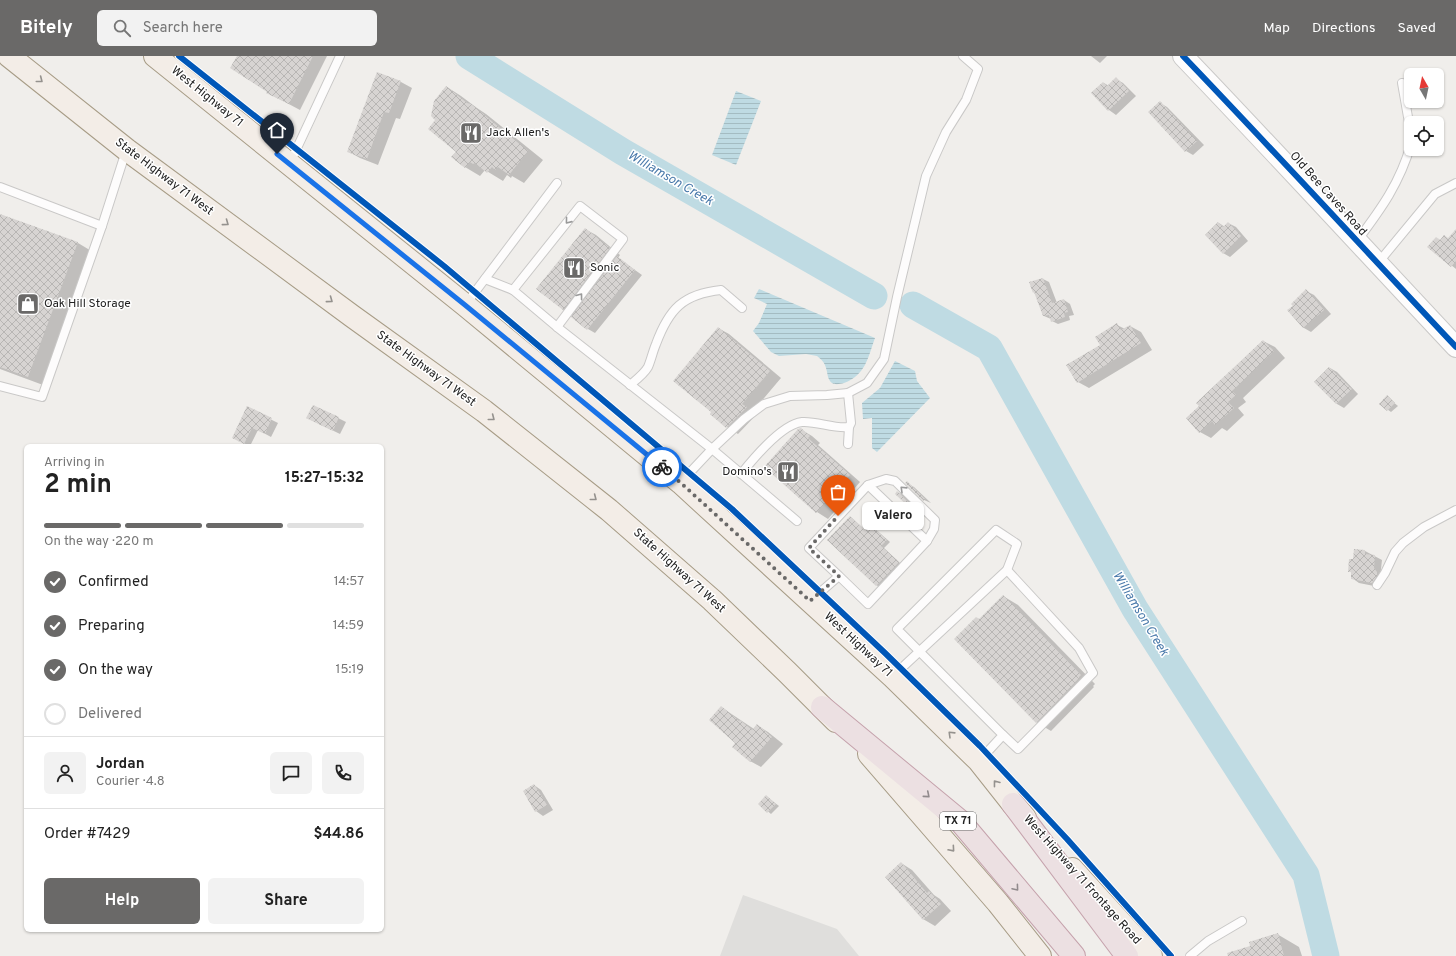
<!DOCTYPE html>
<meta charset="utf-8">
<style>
:root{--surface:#fff;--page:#f2f2f2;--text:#222;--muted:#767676;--line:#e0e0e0;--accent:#6a6968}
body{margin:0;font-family:Overpass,sans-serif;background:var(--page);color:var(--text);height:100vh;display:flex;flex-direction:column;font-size:15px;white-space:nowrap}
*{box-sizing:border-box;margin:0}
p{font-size:13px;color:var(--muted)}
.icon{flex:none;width:22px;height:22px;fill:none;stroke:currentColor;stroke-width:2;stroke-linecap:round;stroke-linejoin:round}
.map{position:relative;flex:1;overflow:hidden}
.drawer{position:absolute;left:24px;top:388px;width:360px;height:488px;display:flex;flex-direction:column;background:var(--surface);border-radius:6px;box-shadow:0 1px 3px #0004}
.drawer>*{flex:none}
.needle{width:26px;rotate:351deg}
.buttons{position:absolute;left:1404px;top:12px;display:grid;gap:8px}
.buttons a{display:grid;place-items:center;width:40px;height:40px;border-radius:6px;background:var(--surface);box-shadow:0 1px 3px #0004;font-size:20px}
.pin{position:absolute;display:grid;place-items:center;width:34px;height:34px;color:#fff;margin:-41px -17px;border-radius:50% 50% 50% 0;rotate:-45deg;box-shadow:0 0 4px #0007}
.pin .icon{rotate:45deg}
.courier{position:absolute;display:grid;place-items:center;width:40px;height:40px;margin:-20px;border:3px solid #1a73e8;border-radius:50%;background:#fff;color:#222;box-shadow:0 1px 5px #0007}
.bubble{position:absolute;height:28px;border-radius:6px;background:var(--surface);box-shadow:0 1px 3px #0004;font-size:13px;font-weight:700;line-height:28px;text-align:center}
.summary em{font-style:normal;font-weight:700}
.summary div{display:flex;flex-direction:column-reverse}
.summary{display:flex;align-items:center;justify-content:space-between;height:68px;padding:0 20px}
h1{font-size:26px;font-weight:700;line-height:30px}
.bar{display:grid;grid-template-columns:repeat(4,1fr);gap:6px 4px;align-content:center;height:48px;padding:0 20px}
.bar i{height:5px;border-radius:3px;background:var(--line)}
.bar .active{background:var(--accent)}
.bar p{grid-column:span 4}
.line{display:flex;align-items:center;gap:10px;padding:0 20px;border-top:1px solid var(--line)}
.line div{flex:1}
.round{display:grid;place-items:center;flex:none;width:42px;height:42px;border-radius:6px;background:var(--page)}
ol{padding:0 20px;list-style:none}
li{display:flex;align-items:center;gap:12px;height:44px}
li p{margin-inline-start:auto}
li .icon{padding:4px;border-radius:50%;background:var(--accent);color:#fff;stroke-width:4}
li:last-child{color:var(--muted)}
li i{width:22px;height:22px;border:2px solid var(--line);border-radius:50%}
.action{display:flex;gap:8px;margin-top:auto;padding:8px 20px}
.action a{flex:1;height:46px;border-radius:6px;background:var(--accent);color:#fff;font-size:16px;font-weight:700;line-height:46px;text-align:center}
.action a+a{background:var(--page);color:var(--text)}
header{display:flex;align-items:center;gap:24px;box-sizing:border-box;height:56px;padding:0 20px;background:var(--accent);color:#fff}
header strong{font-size:19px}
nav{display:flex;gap:22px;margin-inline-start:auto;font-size:14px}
.search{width:280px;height:36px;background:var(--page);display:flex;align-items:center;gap:10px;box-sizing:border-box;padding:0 14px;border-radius:6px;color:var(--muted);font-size:15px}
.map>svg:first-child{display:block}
.residential{fill:#dfdedc}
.water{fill:url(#water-rules)}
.shadow{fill:#0003}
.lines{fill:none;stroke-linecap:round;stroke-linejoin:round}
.river{stroke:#bfdbe3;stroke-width:27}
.building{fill:url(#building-cross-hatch)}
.service-casing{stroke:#c9c8c7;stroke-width:10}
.tertiary-casing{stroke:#c9c8c7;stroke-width:22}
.primary-casing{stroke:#a79c86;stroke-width:24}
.motorway-casing{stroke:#c5a2ac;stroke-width:24}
.service{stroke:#fdfcfc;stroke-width:8}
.tertiary{stroke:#fdfcfc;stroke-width:20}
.primary{stroke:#f3ede7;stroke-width:22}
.motorway{stroke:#ece0e2;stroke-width:22}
.cycleway-casing{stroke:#fff;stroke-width:8}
.cycleway{stroke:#0057b8;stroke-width:6}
.oneway{stroke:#95928e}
.oneway2{stroke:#9a9a9a}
.oneway3{stroke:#918a8c}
.done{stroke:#6a6968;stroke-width:4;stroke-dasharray:0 7.2}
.route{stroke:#1a73e8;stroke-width:5}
.labels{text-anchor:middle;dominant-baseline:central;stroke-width:3;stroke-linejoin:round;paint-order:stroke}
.shield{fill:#fff;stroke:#646464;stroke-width:1}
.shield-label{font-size:11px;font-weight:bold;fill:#222}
.street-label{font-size:12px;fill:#222;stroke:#fff}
.poi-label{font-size:12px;fill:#222;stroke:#fff;text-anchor:start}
.water-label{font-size:13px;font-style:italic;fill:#4a7aab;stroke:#fff}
</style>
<header>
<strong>Bitely</strong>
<div class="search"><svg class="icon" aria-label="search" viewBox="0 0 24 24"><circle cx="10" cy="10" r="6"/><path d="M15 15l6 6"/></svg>Search here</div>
<nav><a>Map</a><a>Directions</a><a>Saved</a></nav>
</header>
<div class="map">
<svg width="1456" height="900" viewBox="0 0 1456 900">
<defs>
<pattern id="water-rules" width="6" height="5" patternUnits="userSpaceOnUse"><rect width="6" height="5" fill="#bfdbe3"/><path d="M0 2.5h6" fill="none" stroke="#a4bcc2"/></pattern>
<pattern id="building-cross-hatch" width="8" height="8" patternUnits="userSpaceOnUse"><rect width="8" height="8" fill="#d7d4d2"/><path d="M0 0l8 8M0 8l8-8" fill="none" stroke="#b8b6b4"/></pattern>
</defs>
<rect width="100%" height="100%" fill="#f0eeeb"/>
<polygon class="residential" points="743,839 837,873 859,900 720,900"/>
<g class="water">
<polygon points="736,35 761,45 736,109 712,99"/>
<path d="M759 233 875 282C868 301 866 319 844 327 840 328 835 329 832 327 827 323 828 318 826 312 825 307 821 303 817 300L806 298 779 300 771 296 753 275 759 267 767 248 754 242Z"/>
<polygon points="895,305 915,315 917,325 930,342 877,396 872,392 872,362 863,363 862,347 880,332"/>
</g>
<g class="shadow">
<polygon points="239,0 327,0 300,54 268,37"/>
<polygon points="1091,0 1107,0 1100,7"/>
<polygon points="378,17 401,26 412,32 400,63 396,62 378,109 360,102 349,96"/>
<polygon points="1116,23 1123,27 1136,40 1116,59 1109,54 1093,37 1104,27 1109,30"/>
<polygon points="447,31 461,40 477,52 486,58 543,104 524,127 512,120 511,122 507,119 503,125 485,114 480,120 465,111 457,95 437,64"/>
<polygon points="1160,47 1167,51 1204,89 1193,99 1186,95 1149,56"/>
<polygon points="0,159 78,187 93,196 43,329 0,313"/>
<polygon points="1219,167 1225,171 1228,167 1236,171 1248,185 1230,201 1223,197"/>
<polygon points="585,173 596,179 620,199 618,202 642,219 595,277 588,273 574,260 563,254"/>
<polygon points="1456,184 1456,213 1429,191 1440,185"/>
<polygon points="1043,223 1049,226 1057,247 1064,244 1070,248 1074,259 1069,260 1070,264 1058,268 1052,265 1051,263 1044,260 1036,238 1034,236"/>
<polygon points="1306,235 1314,239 1331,258 1311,276 1304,272 1289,254"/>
<polygon points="1117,269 1125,273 1130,270 1141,276 1152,294 1089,332 1078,326 1101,289"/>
<polygon points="718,272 729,278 781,322 753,355 757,358 738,378 727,371 711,358"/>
<polygon points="1263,285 1275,291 1285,302 1243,342 1246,346 1238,352 1244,359 1227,375 1222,372 1211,382 1200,376"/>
<polygon points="1330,312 1337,316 1358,338 1344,352 1337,348 1316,326"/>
<polygon points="1387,341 1398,350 1391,356 1380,348"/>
<polygon points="248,352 278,367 271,381 258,374 250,390 239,385"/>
<polygon points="307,362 338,362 346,366 340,378"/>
<polygon points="800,373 812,380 820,387 818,389 860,426 828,463 817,456"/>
<polygon points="907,427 914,431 931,447 924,444"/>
<polygon points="898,436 905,440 922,457 921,458 914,454"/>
<polygon points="851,461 866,475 871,470 874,472 890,486 884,492 901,508 880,531 876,529"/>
<polygon points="1355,494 1365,495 1382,504 1379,531 1359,527 1352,522 1352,517 1349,515 1354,504"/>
<polygon points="1003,540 1018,549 1095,628 1093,630 1094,631 1051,675 1036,666 980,564"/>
<polygon points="721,651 754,673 757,669 768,676 783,688 761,711 750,705 737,686"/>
<polygon points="534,729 541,734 553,754 543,760 536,755"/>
<polygon points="766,740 779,750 771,758 759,748"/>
<polygon points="901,807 912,814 934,839 940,843 951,855 935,870 923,863"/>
<polygon points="1277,878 1299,891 1302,900 1251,900"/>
</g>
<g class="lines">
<g class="river">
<polyline points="469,0 623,96 874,240"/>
<polyline points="913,249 989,292 1135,553 1306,819 1326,900"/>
</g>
</g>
<g class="building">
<polygon points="237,0 313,0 289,48 266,37 267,36 230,12"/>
<polygon points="377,16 401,25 389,57 384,56 367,103 347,96"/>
<polygon points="1116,21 1129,35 1108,55 1091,37 1103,26 1107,30"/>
<polygon points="446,30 467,47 471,48 528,95 509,119 498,111 495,114 492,111 487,117 475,107 473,108 470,106 465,112 451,101 456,96 428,73 435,64 431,60 434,45"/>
<polygon points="1160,45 1197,85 1185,96 1148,56"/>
<polygon points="0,158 78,186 28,321 0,311"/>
<polygon points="1218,166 1223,171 1228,166 1241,180 1223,198 1205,179"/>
<polygon points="585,172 610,192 563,254 536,233"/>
<polygon points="1456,173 1456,205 1451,211 1427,191 1436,181 1440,184 1444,179 1448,182"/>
<polygon points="617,200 635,214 587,274 571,261"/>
<polygon points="1043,222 1052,247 1064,243 1068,256 1064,257 1065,261 1051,266 1049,259 1043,260 1034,236 1033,237 1029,226"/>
<polygon points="1306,233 1324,254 1303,272 1287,254 1293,250 1291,248"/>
<polygon points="1117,267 1121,274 1130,269 1141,287 1077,327 1066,309 1100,289 1095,281"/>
<polygon points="718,271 770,315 742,348 747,351 726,372 710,358 711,356 673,325"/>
<polygon points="1263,284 1274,295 1232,335 1236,339 1228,346 1234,352 1215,369 1212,365 1199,377 1186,362 1199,350 1196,347"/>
<polygon points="1329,311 1352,333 1336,348 1314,326"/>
<polygon points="1387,339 1395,347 1387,355 1379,348"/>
<polygon points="313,349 339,361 333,375 306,362"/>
<polygon points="247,350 272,362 265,378 252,372 244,388 232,382"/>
<polygon points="801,372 810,380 808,382 850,419 816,457 764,411 798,373"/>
<polygon points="907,425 925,443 923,445 905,427"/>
<polygon points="897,435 915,453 913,455 895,438"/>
<polygon points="850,460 865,474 871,469 887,484 881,490 899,506 876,530 827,484"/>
<polygon points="1354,493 1365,494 1365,498 1375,499 1374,512 1377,516 1377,520 1372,527 1351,523 1351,516 1348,516 1349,503 1353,503"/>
<polygon points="1003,539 1081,619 1079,621 1079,622 1036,667 954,583 976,561 979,563"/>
<polygon points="721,650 739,665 740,664 752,674 757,668 772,681 750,706 732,691 735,687 709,664"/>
<polygon points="534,728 547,749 535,756 523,735"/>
<polygon points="766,739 776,748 767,757 758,748"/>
<polygon points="901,806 927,837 929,835 941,848 923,864 885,821"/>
<polygon points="1278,877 1284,900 1228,900 1227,897 1250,890 1249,886"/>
</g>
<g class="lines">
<g class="service-casing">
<g id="service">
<polyline points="1402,27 1411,78"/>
<polyline points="290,107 340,0"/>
<polyline points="0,131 102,170"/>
<path d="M1357 185C1381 153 1400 127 1411 88"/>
<polyline points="1378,207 1435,138 1456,127"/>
<polyline points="485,223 513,234 557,271 712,393 797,465"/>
<polyline points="513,234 580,150 623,183 557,271"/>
<polyline points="466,248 557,127"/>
<path d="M630 329C636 324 644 318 648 311 651 304 653 295 656 288 669 253 683 238 721 234L742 252"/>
<polyline points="0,330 42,341 102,170 126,95"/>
<polyline points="848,388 849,371"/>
<path d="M741 418C753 403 782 368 802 366 817 365 834 373 849 371L851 367 848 337"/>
<polyline points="681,426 712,393 744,363 764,348 790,340 827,339 848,337 867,327 884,303 897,241 926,120 946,76 966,44 978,13 963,0"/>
<polyline points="868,429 886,423 895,425 935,464 934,473 927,485"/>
<polyline points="1377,529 1385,517 1395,496 1403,487 1424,471 1456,454"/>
<polyline points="810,545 839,520 809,492 868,429 927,485 868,548 839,520"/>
<polyline points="893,620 1007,514 1017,488 996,474 897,573 1003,679 980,704"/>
<polyline points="1003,679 1018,693 1093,617 1079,592 1007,514"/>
<polyline points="1190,900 1208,885 1242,865"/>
</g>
</g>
<g class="tertiary-casing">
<path id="tertiary" d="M1183 0C1275 96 1365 194 1456 291"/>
</g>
<g class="primary-casing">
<g id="primary">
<polyline points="9,0 127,94 352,260 484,355 609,454 712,544 787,616 836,665"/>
<polyline points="155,0 465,249 681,427 893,621 979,705 1013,748 1025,762"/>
<polyline points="869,698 998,847 1040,900"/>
<polyline points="1072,813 1151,900"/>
</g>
</g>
<g class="motorway-casing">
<g id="motorway">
<polyline points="822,651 960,765 1074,900"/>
<polyline points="1013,748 1127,900"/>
</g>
</g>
<use href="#service" class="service"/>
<use href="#tertiary" class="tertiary"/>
<use href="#primary" class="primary"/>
<use href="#motorway" class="motorway"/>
<g class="cycleway-casing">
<g id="cycleway">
<polyline points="179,0 444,210 732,453 885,597 980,690 1067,783 1171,900"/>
<path d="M1183 0C1275 96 1365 194 1456 291"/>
</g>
</g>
<use href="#cycleway" class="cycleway"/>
</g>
<defs><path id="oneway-chevron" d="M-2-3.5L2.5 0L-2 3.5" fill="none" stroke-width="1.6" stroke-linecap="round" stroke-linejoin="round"/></defs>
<g class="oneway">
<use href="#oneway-chevron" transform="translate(40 24) rotate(38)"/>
<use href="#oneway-chevron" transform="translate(226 167) rotate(36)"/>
<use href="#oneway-chevron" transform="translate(330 244) rotate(36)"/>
<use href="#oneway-chevron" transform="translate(492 362) rotate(38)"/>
<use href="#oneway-chevron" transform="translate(594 442) rotate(38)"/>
<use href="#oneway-chevron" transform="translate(951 678) rotate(-136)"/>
<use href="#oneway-chevron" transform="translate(996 727) rotate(-128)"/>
<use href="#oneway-chevron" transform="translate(952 793) rotate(49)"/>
</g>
<g class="oneway2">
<use href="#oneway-chevron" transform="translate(568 165) rotate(129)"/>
<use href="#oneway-chevron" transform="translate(580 240) rotate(-53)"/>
<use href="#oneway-chevron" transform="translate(903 433) rotate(-136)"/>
</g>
<g class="oneway3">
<use href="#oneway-chevron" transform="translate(927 739) rotate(40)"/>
<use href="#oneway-chevron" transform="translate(1016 832) rotate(50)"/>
</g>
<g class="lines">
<polyline class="done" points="662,411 681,427 810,545 839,520 809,492 838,460"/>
<polyline class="route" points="277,98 465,249 662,411"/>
</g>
<defs>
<g id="restaurant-square" transform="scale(1.15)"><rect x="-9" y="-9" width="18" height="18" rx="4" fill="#6a6968" stroke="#fff"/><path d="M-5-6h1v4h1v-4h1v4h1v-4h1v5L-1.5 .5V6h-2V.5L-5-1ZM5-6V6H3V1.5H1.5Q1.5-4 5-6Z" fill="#fff"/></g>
<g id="shop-square" transform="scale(1.15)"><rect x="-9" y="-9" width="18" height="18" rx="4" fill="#6a6968" stroke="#fff"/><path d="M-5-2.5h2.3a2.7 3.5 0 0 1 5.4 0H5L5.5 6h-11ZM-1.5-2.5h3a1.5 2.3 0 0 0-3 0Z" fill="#fff"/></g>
</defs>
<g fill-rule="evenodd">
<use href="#restaurant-square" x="471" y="77"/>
<use href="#restaurant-square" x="574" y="212"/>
<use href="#shop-square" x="28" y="248"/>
<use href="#restaurant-square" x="788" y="416"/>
</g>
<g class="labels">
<rect class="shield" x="940" y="756" width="36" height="18" rx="3"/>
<g class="shield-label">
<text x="958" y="765">TX 71</text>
</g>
<g class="street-label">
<text transform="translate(207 41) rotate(39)">West Highway 71</text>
<text transform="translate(164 121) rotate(37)">State Highway 71 West</text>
<text transform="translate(1328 138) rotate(48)">Old Bee Caves Road</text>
<text transform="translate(426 313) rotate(36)">State Highway 71 West</text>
<text transform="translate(679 515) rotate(42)">State Highway 71 West</text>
<text transform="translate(858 589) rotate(43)">West Highway 71</text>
<text transform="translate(1082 824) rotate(48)">West Highway 71 Frontage Road</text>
</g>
<g class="poi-label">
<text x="486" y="77">Jack Allen's</text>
<text x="590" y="212">Sonic</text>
<text x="44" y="248">Oak Hill Storage</text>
<text x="772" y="416" text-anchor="end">Domino's</text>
</g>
<g class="water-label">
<text transform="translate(670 123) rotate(30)">Williamson Creek</text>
<text transform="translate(1140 558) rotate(59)">Williamson Creek</text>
</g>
</g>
</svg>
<div class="buttons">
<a><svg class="needle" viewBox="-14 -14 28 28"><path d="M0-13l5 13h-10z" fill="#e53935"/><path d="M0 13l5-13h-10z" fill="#767676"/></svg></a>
<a><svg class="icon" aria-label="locate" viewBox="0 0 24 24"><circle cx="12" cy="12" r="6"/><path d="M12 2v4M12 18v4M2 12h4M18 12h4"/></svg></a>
</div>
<div class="pin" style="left:838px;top:460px;background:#ea580c"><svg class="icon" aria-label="bag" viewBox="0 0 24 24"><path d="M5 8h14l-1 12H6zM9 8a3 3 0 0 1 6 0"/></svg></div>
<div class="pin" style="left:277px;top:98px;background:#1f2937"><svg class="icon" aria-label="home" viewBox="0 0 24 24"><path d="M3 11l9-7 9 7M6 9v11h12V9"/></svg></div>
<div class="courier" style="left:662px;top:411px"><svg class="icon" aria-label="bike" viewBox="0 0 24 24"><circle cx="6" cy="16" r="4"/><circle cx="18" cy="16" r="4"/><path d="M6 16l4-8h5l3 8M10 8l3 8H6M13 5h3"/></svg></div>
<div class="bubble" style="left:862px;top:446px;width:62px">Valero</div>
<section class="drawer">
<div class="summary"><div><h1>2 min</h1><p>Arriving in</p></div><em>15:27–15:32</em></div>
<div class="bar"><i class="active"></i><i class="active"></i><i class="active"></i><i></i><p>On the way · 220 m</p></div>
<ol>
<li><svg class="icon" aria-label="check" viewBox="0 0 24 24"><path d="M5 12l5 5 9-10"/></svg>Confirmed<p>14:57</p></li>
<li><svg class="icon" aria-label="check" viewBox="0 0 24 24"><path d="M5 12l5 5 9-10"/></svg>Preparing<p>14:59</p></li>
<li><svg class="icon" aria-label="check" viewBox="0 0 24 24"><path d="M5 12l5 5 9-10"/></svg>On the way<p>15:19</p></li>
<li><i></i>Delivered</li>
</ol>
<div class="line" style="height:72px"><a class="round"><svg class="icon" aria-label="person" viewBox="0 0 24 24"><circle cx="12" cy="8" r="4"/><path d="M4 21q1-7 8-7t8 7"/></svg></a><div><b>Jordan</b><p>Courier · 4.8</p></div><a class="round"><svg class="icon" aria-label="chat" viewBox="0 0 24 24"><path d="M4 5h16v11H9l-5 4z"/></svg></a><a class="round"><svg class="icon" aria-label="phone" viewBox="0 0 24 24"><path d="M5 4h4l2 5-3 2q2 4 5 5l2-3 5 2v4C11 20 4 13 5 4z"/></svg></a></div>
<div class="line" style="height:52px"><div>Order #7429</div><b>$44.86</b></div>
<div class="action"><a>Help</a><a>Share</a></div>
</section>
</div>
